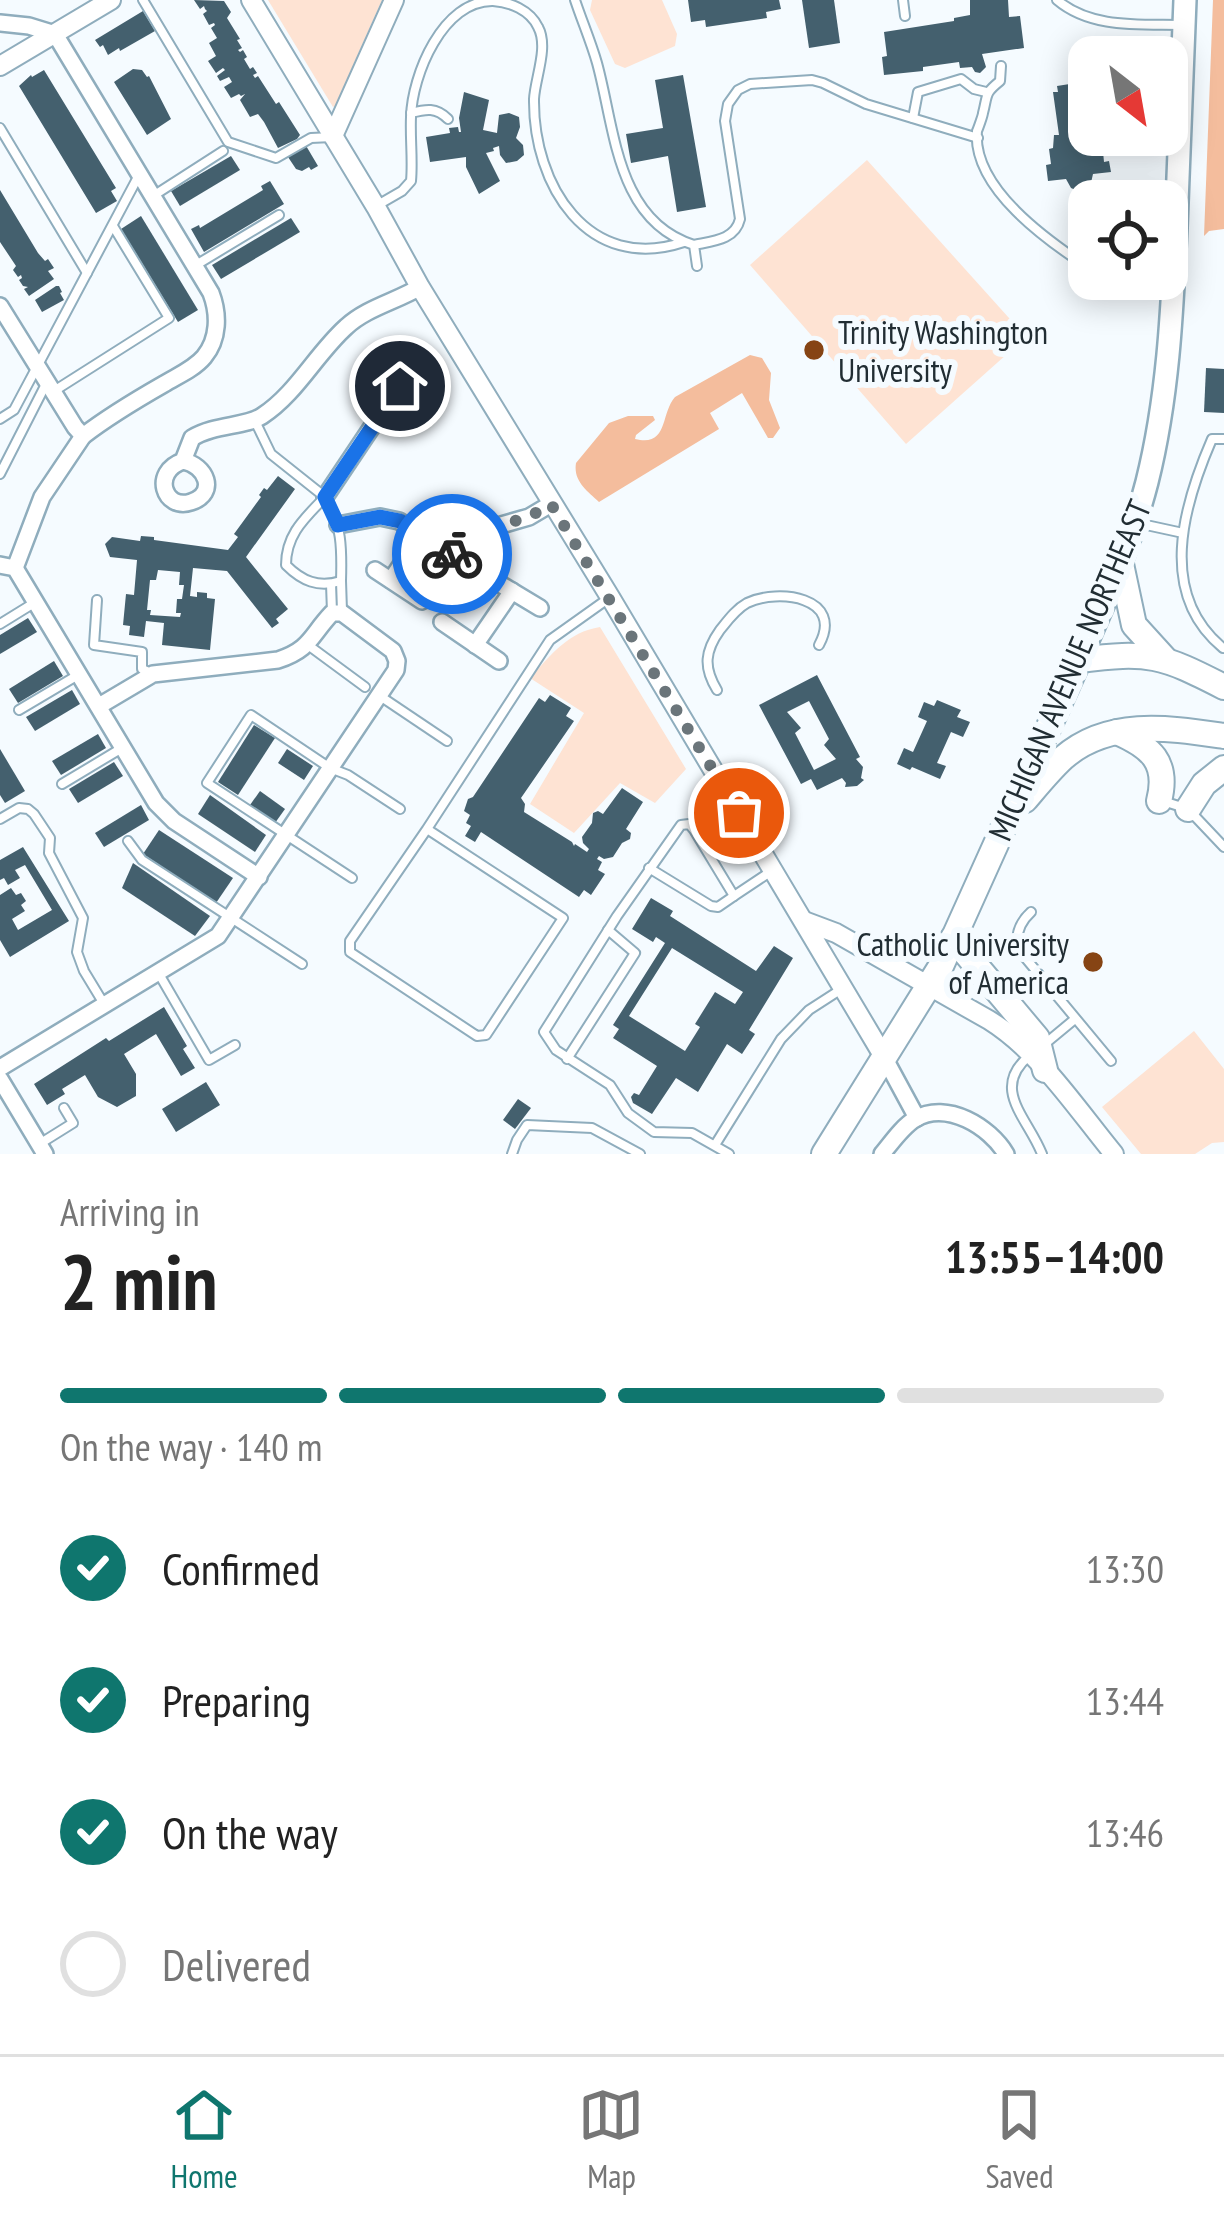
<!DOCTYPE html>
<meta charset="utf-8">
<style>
:root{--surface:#fff;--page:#f6f6f6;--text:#222;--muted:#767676;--line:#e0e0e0;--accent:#0f766e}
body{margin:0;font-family:"PT Sans Narrow",sans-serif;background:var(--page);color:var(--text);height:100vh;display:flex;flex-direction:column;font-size:45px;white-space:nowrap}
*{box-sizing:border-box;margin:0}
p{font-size:39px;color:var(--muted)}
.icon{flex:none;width:66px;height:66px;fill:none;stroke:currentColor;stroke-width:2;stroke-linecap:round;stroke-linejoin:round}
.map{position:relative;height:1154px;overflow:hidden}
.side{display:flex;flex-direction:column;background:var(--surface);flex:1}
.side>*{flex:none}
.needle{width:78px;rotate:149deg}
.tools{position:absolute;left:1068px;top:36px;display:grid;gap:24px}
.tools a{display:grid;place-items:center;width:120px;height:120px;border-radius:24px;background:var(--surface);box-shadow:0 6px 30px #0003;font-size:60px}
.pin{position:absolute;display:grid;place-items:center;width:102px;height:102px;color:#fff;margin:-51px;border:6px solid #fff;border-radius:50%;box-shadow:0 3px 12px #0007}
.courier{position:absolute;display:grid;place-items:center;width:120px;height:120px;margin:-60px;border:9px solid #1a73e8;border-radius:50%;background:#fff;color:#222;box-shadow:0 3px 15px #0007}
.overview em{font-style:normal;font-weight:600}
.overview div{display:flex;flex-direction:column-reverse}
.overview{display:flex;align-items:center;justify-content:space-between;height:204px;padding:0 60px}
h1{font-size:78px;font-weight:600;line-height:90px}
.bar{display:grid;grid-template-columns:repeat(4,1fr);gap:18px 12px;align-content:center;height:144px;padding:0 60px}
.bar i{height:15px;border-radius:9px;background:var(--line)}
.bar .on{background:var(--accent)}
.bar p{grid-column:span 4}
ol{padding:0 60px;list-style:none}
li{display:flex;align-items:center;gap:36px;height:132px}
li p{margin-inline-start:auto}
li .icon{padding:12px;border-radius:50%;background:var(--accent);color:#fff;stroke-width:4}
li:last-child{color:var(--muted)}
li i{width:66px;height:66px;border:6px solid var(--line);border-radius:50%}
.tab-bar{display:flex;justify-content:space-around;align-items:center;height:168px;border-top:3px solid var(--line);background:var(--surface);font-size:33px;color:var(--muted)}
.tab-bar a{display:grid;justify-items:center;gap:6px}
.tab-bar .on{color:var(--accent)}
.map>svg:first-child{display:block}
.green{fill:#fee3d3}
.forest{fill:#f4bd9d}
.building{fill:#44606e;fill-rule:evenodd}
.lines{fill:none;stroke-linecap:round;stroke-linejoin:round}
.service-casing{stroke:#8fadbd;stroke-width:12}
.minor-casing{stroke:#8fadbd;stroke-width:20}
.tertiary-casing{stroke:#8fadbd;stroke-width:22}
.secondary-casing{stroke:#8fadbd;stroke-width:26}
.primary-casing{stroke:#8fadbd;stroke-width:28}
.service{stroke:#fff;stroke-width:8}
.minor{stroke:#fff;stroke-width:15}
.tertiary{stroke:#fff;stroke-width:18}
.secondary{stroke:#fff;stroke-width:21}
.primary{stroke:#fff;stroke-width:24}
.done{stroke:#6b757a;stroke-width:12;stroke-dasharray:0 21.6}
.route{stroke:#1a73e8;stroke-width:15}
.poi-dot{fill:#864414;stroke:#f5fbff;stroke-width:4.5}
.labels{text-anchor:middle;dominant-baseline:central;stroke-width:12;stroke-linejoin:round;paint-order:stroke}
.poi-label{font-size:33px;fill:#212d33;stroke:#f5fbff;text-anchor:start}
.street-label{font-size:33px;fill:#212d33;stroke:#f5fbff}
</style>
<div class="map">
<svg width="1224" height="1154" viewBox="0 0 1224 1154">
<rect width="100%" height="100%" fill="#f5fbff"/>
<g class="green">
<polygon points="268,0 382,0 335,106 333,107"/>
<polygon points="592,0 662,0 677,34 675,46 625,68 615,64 590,10"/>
<polygon points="867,160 1026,337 906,444 750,265"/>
<path d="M600 627 686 769 655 803 620 783 574 833 530 804 584 713 530 678C551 655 568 632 600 627Z"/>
<polygon points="1194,1031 1224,1069 1224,1142 1212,1143 1195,1154 1141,1154 1102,1107"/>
</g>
<g class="forest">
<polygon points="1213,0 1224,0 1224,229 1209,231 1204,236"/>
<path d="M750 355 762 358 771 373 769 400 780 428 773 438H768L742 393 710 413 719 429 599 502C587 491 573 481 576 463L609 423 628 416H653L655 420 636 435 635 439C669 447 660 414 675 397Z"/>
</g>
<g class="building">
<polygon points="194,0 224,1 231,12 227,18 240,39 237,40 242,48 238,50 240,52 243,50 247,57 244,59 250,69 253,67 257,73 253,75 255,78 258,76 276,104 279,102 300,135 297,139 278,148 264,122 258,114 250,117 240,100 245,94 241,96 239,94 231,98 224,87 232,82 229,77 220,81 217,76 225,70 223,68 216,73 208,61 216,56 209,43 217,38 211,28 215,25 214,23 209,25 203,14 207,11 205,9 204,6 200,9"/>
<polygon points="688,0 779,0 781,9 766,12 767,18 706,27 705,20 691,22"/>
<polygon points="802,0 834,0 840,43 809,48"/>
<polygon points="970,0 1008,0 1009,17 1020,16 1024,48 982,54 986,67 980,73 975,72 972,67 960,68 959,62 923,67 923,71 884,75 882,57 887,56 884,32 954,21 954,18 970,15"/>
<polygon points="143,11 155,31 120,51 119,48 108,55 103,45 100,47 95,40"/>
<polygon points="133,69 142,70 147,77 149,76 171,119 147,135 114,82"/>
<polygon points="44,70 116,188 111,191 117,201 96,213 19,86 31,75 32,77"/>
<polygon points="683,75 706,207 677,212 668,156 631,163 626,134 663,128 655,80"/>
<polygon points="1076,83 1077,89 1081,88 1087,131 1089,135 1096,136 1097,142 1102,141 1104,162 1109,161 1111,172 1093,174 1090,187 1078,191 1071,188 1066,179 1048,181 1046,165 1051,164 1049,149 1053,148 1054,135 1059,135 1053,92 1058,92 1057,86"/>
<polygon points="464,92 489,100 483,130 497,133 499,115 509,113 519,117 520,127 516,138 523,145 524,155 517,161 506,163 500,155 499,146 493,148 494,151 486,153 500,181 479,194 466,167 466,157 430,162 426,137 450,133 449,128 458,127 459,132 461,132 459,118"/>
<polygon points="305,144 318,166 311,170 309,167 302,171 296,169 288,157"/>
<polygon points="231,156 240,170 180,206 171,191"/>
<polygon points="270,181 284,204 204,252 191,229 199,225 200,228 263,190 261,186"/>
<polygon points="0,190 38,253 45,261 48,259 54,268 48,271 54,279 29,296 24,289 28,287 23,286 19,280 22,278 21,275 18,277 13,270 16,266 0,242"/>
<polygon points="141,216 198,310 178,322 121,229"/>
<polygon points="291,218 300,232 221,279 212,265"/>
<polygon points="56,286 59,286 62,292 60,293 64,300 42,312 35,300"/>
<polygon points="1206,368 1224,369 1224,413 1204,412"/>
<path d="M278 476 295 489 246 557 288 609 276 619 279 623 272 628 227 571 193 568 190 596 197 597V592L207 593V598L215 599 210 650 162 645 164 623 146 621 144 637 129 635 130 626 123 625 126 594 134 595 137 560 110 557 105 544 112 537 140 541 141 536 154 537V540L228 550 238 537 234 534 261 497 259 495 264 488 267 490ZM158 570 180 572 179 585H184L182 599H177L176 613H181L180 617 150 615 151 610H147L150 580H156Z"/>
<polygon points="28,618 37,632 0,654 0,635"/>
<polygon points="54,661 63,676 18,703 9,689"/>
<path d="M817 675 860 757 856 759 863 767 861 778 864 780 857 786 845 787 846 783 842 778 817 790 811 779 801 784 759 705ZM809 701 829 739 824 745 836 759 814 770 795 733 801 728 787 712Z"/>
<polygon points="72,690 80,704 35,731 26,717"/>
<polygon points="550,695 571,708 566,716 574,721 521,798 525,804 524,812 572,842 574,846 575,844 587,852 589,849 583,843 582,837 592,823 593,813 598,811 603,814 622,788 643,802 626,829 631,833 630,839 622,843 613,857 604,859 599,856 597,859 602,862 598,870 605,874 591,895 584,890 579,897 481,832 475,842 465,836 471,826 466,823 470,815 464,811 468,799 473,797 539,698 545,702"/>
<polygon points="937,700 961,710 957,717 970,722 963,737 951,732 937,763 946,766 940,779 912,767 910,770 897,764 904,748 913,752 927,721 918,717 924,702 934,706"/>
<polygon points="254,725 275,738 238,795 218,782"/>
<polygon points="98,734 106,748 61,775 52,761"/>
<polygon points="0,749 25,791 5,803 0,795"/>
<polygon points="287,749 313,766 304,780 278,763"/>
<polygon points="114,762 123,776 78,803 69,789"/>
<polygon points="260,791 285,809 275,823 250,805"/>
<polygon points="210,795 266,835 255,852 198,814"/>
<polygon points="141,805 149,820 104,847 95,833"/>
<polygon points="159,830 233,878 216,903 143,854"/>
<polygon points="23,847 69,921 10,957 0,940 0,895 11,888 16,895 21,893 26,901 21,905 25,911 12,919 18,930 52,910 25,865 15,870 20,878 8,885 4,878 0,880 0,860"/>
<polygon points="133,863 210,916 195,936 122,888"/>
<path d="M651 898 673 911 670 916 756 971 774 946 793 958 749 1030 755 1034 742 1054 727 1044 698 1092 676 1078 652 1114 633 1103 631 1097 634 1093 639 1095 657 1066 613 1038 619 1029 613 1025 665 943 656 937 653 942 632 929ZM672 948 743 992 735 1004 715 992 695 1024 700 1027 685 1051 629 1016Z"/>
<polygon points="164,1007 187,1046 183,1049 195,1068 181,1076 156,1034 124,1054 136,1074 136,1096 117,1107 98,1097 85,1075 62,1089 65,1094 47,1105 34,1084 106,1038 109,1041"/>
<polygon points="206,1082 220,1105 176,1132 162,1109"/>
<polygon points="518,1099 531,1108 515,1129 503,1120"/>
</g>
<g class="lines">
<g class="service-casing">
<g id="service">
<polyline points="143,0 228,142 276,158 311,138 332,137"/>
<path d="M575 0C582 21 591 42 597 63 615 128 616 221 694 245L697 266"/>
<polyline points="903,0 905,16"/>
<path d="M1057 0C1091 29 1140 24 1182 25"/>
<path d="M1001 66 1000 81C984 94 988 94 983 113 983 115 978 129 977 131 972 188 1048 241 1089 268"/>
<path d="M411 113C426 109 436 107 448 119"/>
<polyline points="913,118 918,92 961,79 974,89 986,92"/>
<polyline points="0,128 87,273"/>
<polyline points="153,196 223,151"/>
<path d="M376 206 402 191 411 181C413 160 410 139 411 117 412 75 443 0 493 1 510 2 530 10 538 27 549 47 535 78 534 99 533 185 588 274 684 242"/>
<path d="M694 245C713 241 735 240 740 219L725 121 728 104 738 90 750 84 812 80 823 83 866 104 978 138"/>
<polyline points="196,265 279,215"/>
<polyline points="1108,279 1125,285 1172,291"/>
<polyline points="54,391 169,318 113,226"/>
<polyline points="0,419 14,410 138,177"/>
<path d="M255 421 271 454 325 497C305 518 286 534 286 565 302 581 318 588 341 581 342 550 342 523 325 497"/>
<polyline points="0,474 46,384"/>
<polyline points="1137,523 1183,533"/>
<polyline points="341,581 342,611"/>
<polyline points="331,584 332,612"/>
<polyline points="97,600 94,645 142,652 142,669 151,673"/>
<polyline points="0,624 34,603"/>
<polyline points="308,645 365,687"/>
<path d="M1223 648C1157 594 1183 506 1212 439H1224"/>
<path d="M717 690C703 667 705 651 720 630 728 620 736 609 747 603 778 588 845 597 819 645"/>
<polyline points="380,696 447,741"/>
<polyline points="19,710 78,675"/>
<polyline points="62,784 122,748"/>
<polyline points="1166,802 1188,809 1224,847"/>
<polyline points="0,819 19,808 28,809 34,814 50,838 49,853 83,918 77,952 84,971 104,1004"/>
<polyline points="427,829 350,941 350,952 477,1036 486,1035 563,918 427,829 550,640 609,598"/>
<polyline points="128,841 142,860 302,964"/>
<polyline points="649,868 711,906 718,907 734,896"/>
<polyline points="352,878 207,783 251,715 330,768 348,775 400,809"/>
<path d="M1031 912C1020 922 1015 934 1018 949L1111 1061"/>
<polyline points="159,974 209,1060 235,1045"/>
<polyline points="1046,1043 1075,1019"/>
<path d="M1029 1056C990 1089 1028 1118 1042 1154"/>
<polyline points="567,1059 635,953 608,930"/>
<polyline points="41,1143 73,1123 64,1108"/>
<polyline points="715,1145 781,1039 809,1010 840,990"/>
<polyline points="512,1154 517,1140 527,1125 592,1128 640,1154"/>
<polyline points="729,1154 692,1133 654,1132 628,1113 610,1085 556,1050 544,1032 617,916 681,825 689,824 694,830 734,896 773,870"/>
</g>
</g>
<g class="minor-casing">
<g id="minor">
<path d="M0 23 29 26 55 34 211 293C219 314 219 339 204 357 194 369 177 376 164 384 136 400 109 416 83 436"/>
<polyline points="0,306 75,427 83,436 42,497 15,568"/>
<path d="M183 461C206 465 218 493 191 502 164 511 151 472 183 461L192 438C215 424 245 427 262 416 296 394 316 354 346 327 366 308 397 301 420 287"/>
<polyline points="325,497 400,385"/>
<polyline points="338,525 380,517 399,521 467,564 494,527 529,517 551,504"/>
<polyline points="467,564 540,608"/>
<polyline points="0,565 15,568 156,803 174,821 259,877"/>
<polyline points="375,570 422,601"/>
<polyline points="391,580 421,535"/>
<polyline points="442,622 499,661"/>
<polyline points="475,645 512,591"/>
<polyline points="884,1057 917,1118"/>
<path d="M0 1068 218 936 396 670 397 661 393 651 342 613H332C310 636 311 649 278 660L153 674 99 706"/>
<polyline points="0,1079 45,1154"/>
<path d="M882 1154C892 1142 902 1127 915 1119 947 1100 990 1127 1006 1154"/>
</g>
</g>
<g class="tertiary-casing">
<g id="tertiary">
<polyline points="251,0 376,207 420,287 610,597 884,1057"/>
<polyline points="0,66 111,0"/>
<polyline points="333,136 394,0"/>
<path d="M804 921 836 933 989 1020C1040 1052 1076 1108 1114 1154"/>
</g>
</g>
<g class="secondary-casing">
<path id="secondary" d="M1079 660C1105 602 1131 544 1147 482 1168 398 1172 314 1176 228 1179 152 1182 76 1185 0"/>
</g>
<g class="primary-casing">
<g id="primary">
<polyline points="1121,564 1134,625 1164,658"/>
<path d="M1117 732C1151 747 1169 762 1159 801"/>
<path d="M1025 800C1037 786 1049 771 1063 758 1109 718 1169 728 1224 736"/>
<polyline points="1188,809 1204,784 1224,768"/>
<polyline points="953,938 1037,1038 1045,1070"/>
<path d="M824 1154 941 966 1079 660C1149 651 1162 655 1224 687"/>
</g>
</g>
<use href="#service" class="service"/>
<use href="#minor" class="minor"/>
<use href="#tertiary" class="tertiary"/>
<use href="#secondary" class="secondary"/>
<use href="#primary" class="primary"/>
</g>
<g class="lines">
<polyline class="done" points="452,554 467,564 494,527 529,517 551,504 739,813"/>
<polyline class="route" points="400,386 325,497 338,525 380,517 400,521 452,554"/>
</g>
<g class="poi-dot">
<circle cx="814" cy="350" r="12"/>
<circle cx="1093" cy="962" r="12"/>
</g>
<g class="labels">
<g class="poi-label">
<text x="838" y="331">Trinity Washington<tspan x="838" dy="38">University</tspan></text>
<text x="1069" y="943" text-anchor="end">Catholic University<tspan x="1069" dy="38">of America</tspan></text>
</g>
<g class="street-label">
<text transform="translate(1069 670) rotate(-67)">MICHIGAN AVENUE NORTHEAST</text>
</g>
</g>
</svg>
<div class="tools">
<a><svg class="needle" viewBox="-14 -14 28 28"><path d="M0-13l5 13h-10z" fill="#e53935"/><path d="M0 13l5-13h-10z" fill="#767676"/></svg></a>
<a><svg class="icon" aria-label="locate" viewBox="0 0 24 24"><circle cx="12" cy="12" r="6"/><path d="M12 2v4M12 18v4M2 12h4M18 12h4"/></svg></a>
</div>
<div class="pin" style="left:739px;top:813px;background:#ea580c"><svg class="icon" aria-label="bag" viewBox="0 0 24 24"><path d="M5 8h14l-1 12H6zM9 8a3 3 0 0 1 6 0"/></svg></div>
<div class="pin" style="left:400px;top:386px;background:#1f2937"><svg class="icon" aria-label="home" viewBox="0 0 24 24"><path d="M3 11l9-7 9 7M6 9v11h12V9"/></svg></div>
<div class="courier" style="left:452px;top:554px"><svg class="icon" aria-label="bike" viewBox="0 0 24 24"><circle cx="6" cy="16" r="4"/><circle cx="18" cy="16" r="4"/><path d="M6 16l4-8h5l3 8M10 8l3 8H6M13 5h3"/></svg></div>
</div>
<section class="side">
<div class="overview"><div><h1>2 min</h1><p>Arriving in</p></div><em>13:55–14:00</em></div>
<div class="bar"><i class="on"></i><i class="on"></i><i class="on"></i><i></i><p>On the way · 140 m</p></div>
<ol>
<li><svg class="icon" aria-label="check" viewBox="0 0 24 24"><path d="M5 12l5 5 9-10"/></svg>Confirmed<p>13:30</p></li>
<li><svg class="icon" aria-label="check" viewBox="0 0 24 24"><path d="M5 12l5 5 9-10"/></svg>Preparing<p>13:44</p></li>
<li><svg class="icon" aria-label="check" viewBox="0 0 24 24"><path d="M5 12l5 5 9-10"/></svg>On the way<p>13:46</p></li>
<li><i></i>Delivered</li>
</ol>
</section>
<nav class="tab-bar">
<a class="on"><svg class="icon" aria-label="home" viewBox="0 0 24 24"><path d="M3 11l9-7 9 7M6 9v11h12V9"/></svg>Home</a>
<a><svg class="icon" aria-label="map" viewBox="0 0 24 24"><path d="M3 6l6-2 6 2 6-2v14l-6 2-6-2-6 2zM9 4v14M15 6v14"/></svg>Map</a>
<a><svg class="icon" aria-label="saved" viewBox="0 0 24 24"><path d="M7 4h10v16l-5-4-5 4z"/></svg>Saved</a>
</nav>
